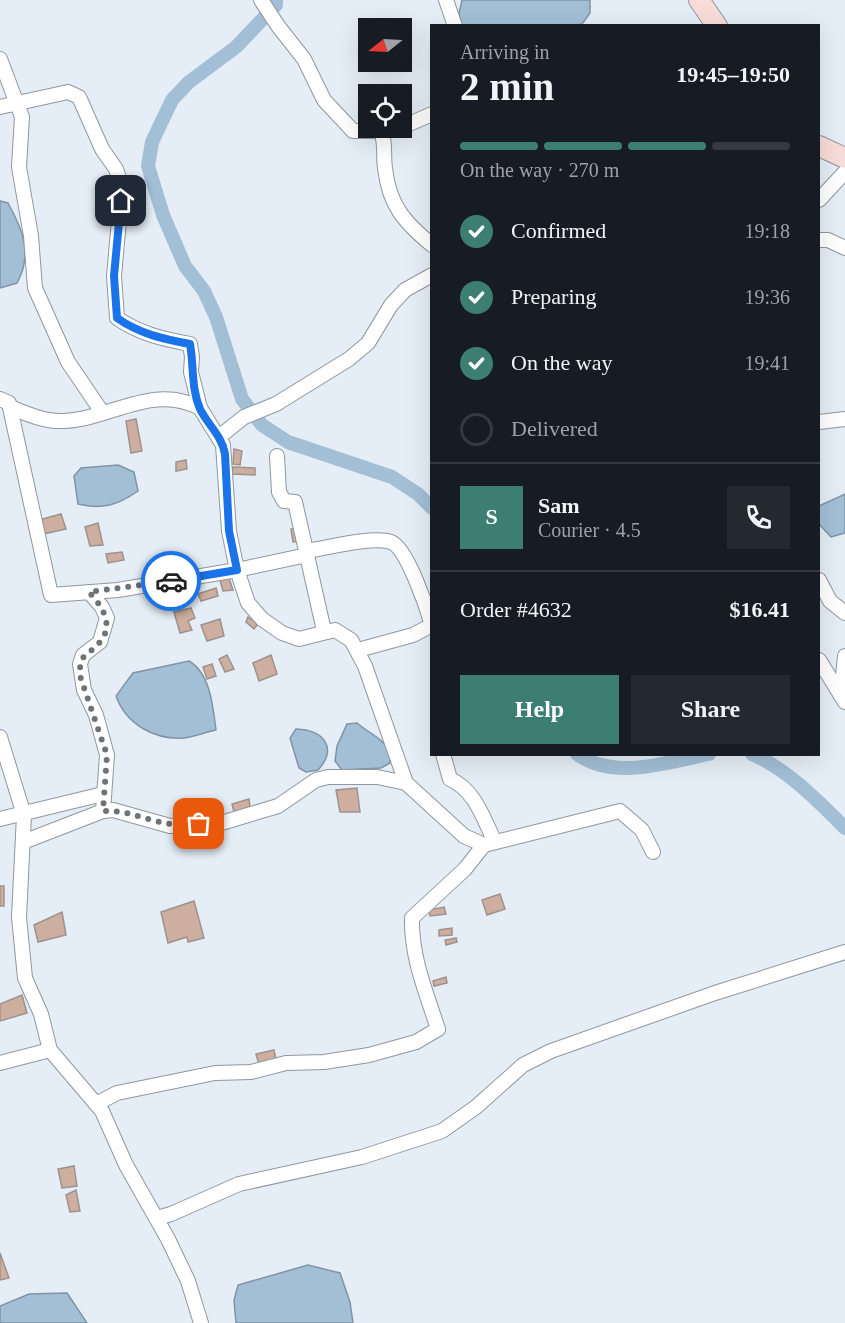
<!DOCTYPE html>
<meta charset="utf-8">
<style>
:root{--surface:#171b24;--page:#242831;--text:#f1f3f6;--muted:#9ea1a6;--line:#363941;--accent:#3c7f72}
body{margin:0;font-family:"Times New Roman",serif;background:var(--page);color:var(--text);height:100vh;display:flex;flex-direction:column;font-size:22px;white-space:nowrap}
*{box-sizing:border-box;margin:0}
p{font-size:20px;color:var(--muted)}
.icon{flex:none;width:33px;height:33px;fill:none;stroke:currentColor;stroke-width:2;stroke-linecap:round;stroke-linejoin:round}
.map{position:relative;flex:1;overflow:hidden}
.details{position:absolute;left:430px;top:24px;width:390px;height:732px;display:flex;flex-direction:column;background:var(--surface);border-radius:0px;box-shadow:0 6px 24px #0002}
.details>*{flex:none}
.needle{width:39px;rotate:252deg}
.tools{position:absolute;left:358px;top:18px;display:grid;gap:12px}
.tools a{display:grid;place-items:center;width:54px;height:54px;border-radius:0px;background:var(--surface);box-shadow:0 6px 24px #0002;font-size:30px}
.pin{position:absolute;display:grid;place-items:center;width:51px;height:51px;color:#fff;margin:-26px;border-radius:12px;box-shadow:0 3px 9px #0006}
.courier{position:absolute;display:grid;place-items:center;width:60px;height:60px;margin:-30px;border:4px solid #1a73e8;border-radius:50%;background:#fff;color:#222;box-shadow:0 2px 8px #0007}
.summary em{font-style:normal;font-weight:700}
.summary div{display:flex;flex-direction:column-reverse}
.summary{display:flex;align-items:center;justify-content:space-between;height:102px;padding:0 30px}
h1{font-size:39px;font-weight:700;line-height:45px}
.bar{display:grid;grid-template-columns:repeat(4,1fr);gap:9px 6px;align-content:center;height:72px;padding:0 30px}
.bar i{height:8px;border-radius:4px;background:var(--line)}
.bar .active{background:var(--accent)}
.bar p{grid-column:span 4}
.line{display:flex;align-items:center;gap:15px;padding:0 30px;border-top:2px solid var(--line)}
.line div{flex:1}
.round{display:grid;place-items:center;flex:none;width:63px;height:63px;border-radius:0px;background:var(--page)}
ol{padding:0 30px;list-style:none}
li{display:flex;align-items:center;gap:18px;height:66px}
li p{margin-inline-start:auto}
li .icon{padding:6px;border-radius:50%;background:var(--accent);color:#fff;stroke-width:4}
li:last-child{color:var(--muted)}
li i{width:33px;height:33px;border:3px solid var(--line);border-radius:50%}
.action{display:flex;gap:12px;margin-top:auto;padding:12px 30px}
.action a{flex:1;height:69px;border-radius:0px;background:var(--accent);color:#fff;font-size:24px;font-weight:700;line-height:69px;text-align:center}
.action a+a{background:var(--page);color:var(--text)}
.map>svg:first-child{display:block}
.water{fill:#a3bfd6;stroke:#8094a5;stroke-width:1.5}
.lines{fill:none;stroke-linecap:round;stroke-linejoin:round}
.canal{stroke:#a3bfd6;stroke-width:14}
.building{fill:#ceae9e;stroke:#9d928d;stroke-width:1.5}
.street-casing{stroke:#8f979f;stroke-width:16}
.secondary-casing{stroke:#8f979f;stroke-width:22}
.street{stroke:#fff;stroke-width:14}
.secondary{stroke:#f8dcd9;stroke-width:20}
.done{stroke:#6e7378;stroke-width:6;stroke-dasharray:0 10.8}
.route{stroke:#1a73e8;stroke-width:8}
</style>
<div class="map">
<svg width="845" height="1323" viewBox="0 0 845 1323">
<rect width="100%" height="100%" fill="#e5eef6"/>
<g class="water">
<polygon points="462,0 590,0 590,13 582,24 576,25 462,25 459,13"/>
<path d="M0 201 8 203C23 230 33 254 17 283L0 288Z"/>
<path d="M118 465 134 472 138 491C118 505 102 510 78 504L74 476 81 468Z"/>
<polygon points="845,494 845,533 831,537 819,524 819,506"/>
<path d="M189 661C210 673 213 706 216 730 206 732 194 737 184 738 154 740 126 724 116 696L133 673Z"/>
<path d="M357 723C373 737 391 740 390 763L381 768 342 770 335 761 337 746 347 724Z"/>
<path d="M296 729C324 730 338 748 318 770L306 772 299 768 290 738Z"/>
<polygon points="308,1265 340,1273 350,1302 353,1323 236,1323 234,1300 238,1285"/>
<polygon points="67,1293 87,1323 0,1323 0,1306 29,1294"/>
</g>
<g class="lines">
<g class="canal">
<polyline points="276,0 276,5 236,47 189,82 172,100 152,142 148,166 163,215 185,266 204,291 216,317 242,399 262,425 288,442 392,477 418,494 432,508"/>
<path d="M577 754C614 781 668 762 709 754"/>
<path d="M752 754C787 769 818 801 845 828"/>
</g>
</g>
<g class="building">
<polygon points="136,419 142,451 131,453 126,421"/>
<polygon points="234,449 242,451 240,465 233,464"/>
<polygon points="186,460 187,469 176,471 176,462"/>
<polygon points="233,467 255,468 255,475 232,474"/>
<polygon points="61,514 66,529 39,535 35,521"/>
<polygon points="98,523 103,545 90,546 85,527"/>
<polygon points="300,527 302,541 293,542 291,529"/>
<polygon points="122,552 124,560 108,563 106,554"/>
<polygon points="229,578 233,590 223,591 220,580"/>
<polygon points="216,588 218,596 201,601 198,594"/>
<polygon points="191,608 195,618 188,621 192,630 180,633 174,612"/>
<polygon points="248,617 258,624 254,629 246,622"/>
<polygon points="220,619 224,636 207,641 201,625"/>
<polygon points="227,655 234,669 225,672 219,659"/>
<polygon points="271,655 277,674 259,681 253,663"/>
<polygon points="212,664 216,676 207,679 203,667"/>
<polygon points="357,788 360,812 340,812 336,790"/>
<polygon points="249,799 250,807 234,812 232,804"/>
<rect x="0" y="886" width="4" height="20"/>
<polygon points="500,894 505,909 487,915 482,900"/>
<polygon points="194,901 204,938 188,942 187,937 168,943 161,912"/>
<polygon points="444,907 446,914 430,916 429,910"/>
<polygon points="62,912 66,935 38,942 34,925"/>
<polygon points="452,928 452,935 439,936 439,930"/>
<polygon points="456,938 457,942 446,945 445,940"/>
<polygon points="446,977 447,983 434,986 433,981"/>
<polygon points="22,995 27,1013 0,1021 0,1004"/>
<polygon points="274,1050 276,1060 259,1064 256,1054"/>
<polygon points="74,1166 77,1186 62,1188 58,1169"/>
<polygon points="76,1190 80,1211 70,1212 66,1195"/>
<polygon points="0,1253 9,1278 0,1280"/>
</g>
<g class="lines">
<g class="street-casing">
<g id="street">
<path d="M261 0 278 26 304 59 324 100 353 131H381C386 143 383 155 385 168 389 205 404 222 432 245"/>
<polyline points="446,0 455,26"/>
<polyline points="0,59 22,117 19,167 31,236 35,288 68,362 102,412"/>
<path d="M0 107 68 92 79 97 102 149 116 169 122 187 114 276 117 318C140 334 163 339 190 344L192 357 191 372 200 408 223 445 229 531 237 570 307 555"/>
<polyline points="402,127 432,114"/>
<polyline points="819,200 845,172"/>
<polyline points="819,240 828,240 845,248"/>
<polyline points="0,399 9,403 51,595 118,590 237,570 248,603 262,619 282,633 299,639 335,630 351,640 365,666 406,783 464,836 484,845 620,811 642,830 653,852"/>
<path d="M10 407C27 414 45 422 64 421 111 419 153 383 200 408"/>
<polyline points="819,422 845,419"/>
<polyline points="219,437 244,417 276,404 349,359 368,343 391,305 405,290 432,275"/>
<polyline points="277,456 279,492 284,501 295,502 324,631"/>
<path d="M306 551C329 548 370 536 391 542 407 548 427 608 432 625L413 635 358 650"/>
<polyline points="819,580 830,601 845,613"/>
<polyline points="89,592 102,607 107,618 100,642 83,655 80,664 84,690 96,715 107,755 103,811"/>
<polyline points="819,660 845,702"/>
<polyline points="841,696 845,656"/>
<polyline points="0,737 24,815 19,917 25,978 41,1014 50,1050 102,1111 126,1165 168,1239 188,1281 201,1323"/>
<path d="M443 754 450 779C475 790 483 818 495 842"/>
<polyline points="0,819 103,794"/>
<polyline points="23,842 103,811 113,810 170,826 218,824 278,806 316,780 328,777 377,777 406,783"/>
<polyline points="0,1063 50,1050"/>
<path d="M96 1104 117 1093 215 1073 251 1072 286 1063 324 1062 369 1055 416 1042 438 1029C426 992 411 957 412 918L465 869 484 845"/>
<polyline points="157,1218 171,1214 239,1184 362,1157 442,1131 476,1107 523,1065 551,1051 715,993 845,952"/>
</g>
</g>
<g class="secondary-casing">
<g id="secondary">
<polyline points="699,0 717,26"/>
<polyline points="819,146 845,158"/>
</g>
</g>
<use href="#street" class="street"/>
<use href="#secondary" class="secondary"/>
</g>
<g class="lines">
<path class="done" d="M171 581 89 592C101 605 115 624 100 642 88 657 79 651 80 676L107 755 103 811C136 809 159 830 199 824"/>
<path class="route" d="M121 201 114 276 117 318C140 334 163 339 190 344 194 366 191 388 200 409 208 425 222 436 225 454L229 531 237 570 171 581"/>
</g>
</svg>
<div class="tools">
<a><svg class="needle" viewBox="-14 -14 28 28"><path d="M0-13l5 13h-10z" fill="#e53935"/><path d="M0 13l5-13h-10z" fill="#9ea1a6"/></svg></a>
<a><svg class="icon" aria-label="locate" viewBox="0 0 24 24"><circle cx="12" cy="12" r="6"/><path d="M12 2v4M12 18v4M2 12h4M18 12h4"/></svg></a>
</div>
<div class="pin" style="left:199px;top:824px;background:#ea580c"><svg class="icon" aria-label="bag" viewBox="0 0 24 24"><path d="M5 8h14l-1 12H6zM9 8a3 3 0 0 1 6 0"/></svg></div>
<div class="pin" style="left:121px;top:201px;background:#1f2937"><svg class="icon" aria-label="home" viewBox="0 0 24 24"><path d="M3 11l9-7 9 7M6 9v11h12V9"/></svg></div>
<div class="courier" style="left:171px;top:581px"><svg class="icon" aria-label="car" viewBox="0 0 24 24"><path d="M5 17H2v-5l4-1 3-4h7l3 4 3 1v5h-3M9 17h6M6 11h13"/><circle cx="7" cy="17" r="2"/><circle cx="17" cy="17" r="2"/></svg></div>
<section class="details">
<div class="summary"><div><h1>2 min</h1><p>Arriving in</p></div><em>19:45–19:50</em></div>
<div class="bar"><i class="active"></i><i class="active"></i><i class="active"></i><i></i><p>On the way · 270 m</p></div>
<ol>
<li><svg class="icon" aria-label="check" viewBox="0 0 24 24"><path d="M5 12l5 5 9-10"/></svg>Confirmed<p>19:18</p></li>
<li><svg class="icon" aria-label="check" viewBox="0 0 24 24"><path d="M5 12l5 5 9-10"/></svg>Preparing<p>19:36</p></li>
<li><svg class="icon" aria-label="check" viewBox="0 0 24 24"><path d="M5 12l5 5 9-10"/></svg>On the way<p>19:41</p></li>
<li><i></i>Delivered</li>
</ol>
<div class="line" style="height:108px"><b class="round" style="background:var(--accent);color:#fff">S</b><div><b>Sam</b><p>Courier · 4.5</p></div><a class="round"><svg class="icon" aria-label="phone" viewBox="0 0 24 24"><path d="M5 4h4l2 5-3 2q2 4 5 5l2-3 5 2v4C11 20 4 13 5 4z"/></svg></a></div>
<div class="line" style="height:78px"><div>Order #4632</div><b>$16.41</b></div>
<div class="action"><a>Help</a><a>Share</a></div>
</section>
</div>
